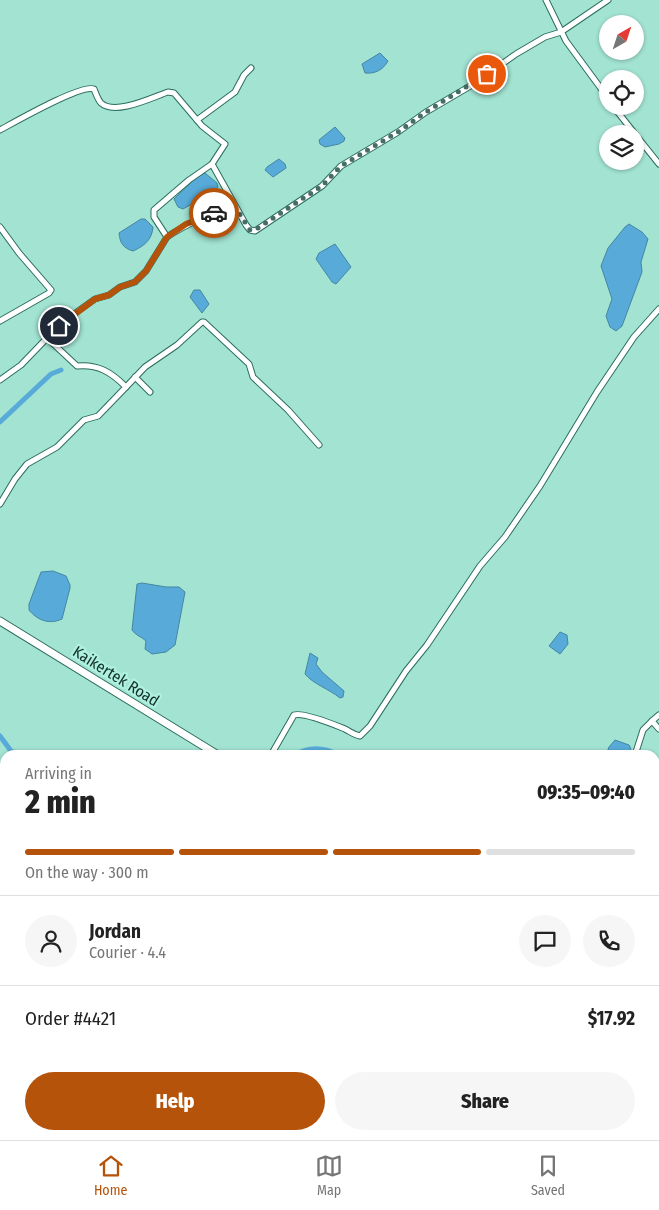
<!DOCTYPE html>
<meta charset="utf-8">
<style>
:root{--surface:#fff;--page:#f6f6f6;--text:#222;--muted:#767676;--line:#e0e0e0;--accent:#b45309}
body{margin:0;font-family:"Fira Sans Condensed",sans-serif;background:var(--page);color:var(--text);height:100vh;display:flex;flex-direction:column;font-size:19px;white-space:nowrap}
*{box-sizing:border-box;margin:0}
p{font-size:16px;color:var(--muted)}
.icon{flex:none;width:28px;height:28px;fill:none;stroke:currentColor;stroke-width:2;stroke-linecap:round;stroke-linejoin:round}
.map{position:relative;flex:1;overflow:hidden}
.side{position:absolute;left:0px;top:750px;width:660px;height:390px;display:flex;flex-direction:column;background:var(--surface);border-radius:15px 15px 0 0;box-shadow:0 1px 4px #0004}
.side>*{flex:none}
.needle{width:32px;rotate:39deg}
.buttons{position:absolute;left:599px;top:15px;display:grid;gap:10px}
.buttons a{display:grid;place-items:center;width:45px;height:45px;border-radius:50%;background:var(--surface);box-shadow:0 1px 4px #0004;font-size:25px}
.pin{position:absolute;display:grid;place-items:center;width:42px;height:42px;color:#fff;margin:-21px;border:2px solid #fff;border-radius:50%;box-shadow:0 1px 5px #0007}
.courier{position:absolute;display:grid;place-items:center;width:50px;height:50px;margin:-25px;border:4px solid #b45309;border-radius:50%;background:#fff;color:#222;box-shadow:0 1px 6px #0007}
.overview em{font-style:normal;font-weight:800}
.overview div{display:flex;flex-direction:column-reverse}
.overview{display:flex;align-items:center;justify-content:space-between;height:85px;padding:0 25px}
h1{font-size:32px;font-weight:800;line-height:38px}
.bar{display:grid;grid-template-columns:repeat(4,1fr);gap:8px 5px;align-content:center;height:60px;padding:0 25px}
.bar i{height:6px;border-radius:4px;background:var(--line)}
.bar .selected{background:var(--accent)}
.bar p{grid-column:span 4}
.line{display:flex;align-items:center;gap:12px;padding:0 25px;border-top:1px solid var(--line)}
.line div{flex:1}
.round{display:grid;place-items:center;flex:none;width:52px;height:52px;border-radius:26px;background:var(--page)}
.cta{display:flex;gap:10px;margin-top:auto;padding:10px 25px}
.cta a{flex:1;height:58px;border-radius:30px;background:var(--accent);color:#fff;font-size:20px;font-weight:800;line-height:58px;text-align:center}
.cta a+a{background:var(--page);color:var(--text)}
.tabs{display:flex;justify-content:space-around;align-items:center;height:70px;border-top:1px solid var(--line);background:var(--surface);font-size:14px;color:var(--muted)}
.tabs a{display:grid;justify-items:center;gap:2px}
.tabs .selected{color:var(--accent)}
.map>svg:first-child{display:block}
.water{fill:#58abd9;stroke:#4486a4}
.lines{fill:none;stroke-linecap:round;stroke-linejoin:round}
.canal{stroke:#58abd9;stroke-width:5}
.street-casing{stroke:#2c6d5e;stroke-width:7}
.secondary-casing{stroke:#2c6d5e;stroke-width:9}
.street{stroke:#fff;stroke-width:5}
.secondary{stroke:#fff;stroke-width:7}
.done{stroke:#466e64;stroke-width:5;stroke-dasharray:0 9}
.route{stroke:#b45309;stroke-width:6}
.labels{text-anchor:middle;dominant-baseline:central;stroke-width:4.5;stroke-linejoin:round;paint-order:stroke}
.street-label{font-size:16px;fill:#142f28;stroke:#aff1df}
</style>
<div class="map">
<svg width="659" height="1140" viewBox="0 0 659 1140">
<rect width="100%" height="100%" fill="#a2e3d2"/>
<g class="water">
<path d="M380 53 388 61C383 70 375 74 365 73L362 64Z"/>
<polygon points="335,127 345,138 344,141 339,144 325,147 320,144 319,140"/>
<polygon points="279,159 285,164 286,168 273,177 265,170 267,167"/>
<polygon points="205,173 217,183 218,187 215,191 183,209 178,207 174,199 200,174"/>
<path d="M141 219H145L153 227C152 240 144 246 133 251 123 248 120 243 119 233Z"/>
<polygon points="629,224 642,232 648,239 641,262 642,272 622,326 616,331 610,327 606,316 612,299 601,266 608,248 625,227"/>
<polygon points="335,244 351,267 336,284 332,282 316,259 319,253"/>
<polygon points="194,290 200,290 209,304 202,313 190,297"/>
<path d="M53 571 66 576 70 585V588L62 619C49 625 37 620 29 610V604L41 572Z"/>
<path d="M142 583 166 587H179L185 592 175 645 166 652 152 654 145 649 146 641C142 637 135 635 132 630L137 584Z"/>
<polygon points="560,632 567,635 568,644 560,654 549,646"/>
<path d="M310 653 318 658 316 664 322 672 344 691 343 697 340 698C329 689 313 684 305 674Z"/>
<polygon points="615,740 629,745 631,749 628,754 606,755 609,747"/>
</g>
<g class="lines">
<g class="canal">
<polyline points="0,422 51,374 61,370"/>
<polyline points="0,736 11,751 18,755"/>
<path d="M295 755C309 746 325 748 339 755"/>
<polyline points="655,884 659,884"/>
</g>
<g class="street-casing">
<g id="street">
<polyline points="546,0 566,41 608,98"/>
<polyline points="613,106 635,134"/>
<polyline points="197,120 235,92 244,75 251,68"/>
<path d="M0 130C15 122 81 84 94 89 96 94 98 100 101 103 115 116 153 97 168 92L174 93 202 126 225 144 212 164"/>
<polyline points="635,134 659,164"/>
<polyline points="0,227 19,253 51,290 49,293 0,321"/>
<path d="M167 237C187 223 211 215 232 202"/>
<polyline points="135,377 150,392"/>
<polyline points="0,380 21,365 47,338"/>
<polyline points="126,387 145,367 177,345 202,322 204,322 249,364 253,377 288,410 319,445"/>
<path d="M0 504 15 479 27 464 57 447 84 420 98 416 126 387C111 372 98 364 77 366L47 338 74 314 95 299 109 295 120 287 135 282 146 271 167 237 154 217V210L189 180 212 164 246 225 250 230 255 231 322 186 341 166 398 132 426 112 472 85 516 54 545 37 561 32 608 0"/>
<polyline points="659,715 652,721 659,729"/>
<path d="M271 755 294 715C304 712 335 725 345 729 351 732 354 735 360 736L370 726 406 671 427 645 480 566 505 537 540 486 597 392 634 337 659 309"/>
<polyline points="635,755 643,730 652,721"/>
<polyline points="0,929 5,931"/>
<polyline points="454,1135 469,1140"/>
<polyline points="125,1140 129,1135"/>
</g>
</g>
<g class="secondary-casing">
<g id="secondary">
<polyline points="0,621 218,755"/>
<polyline points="655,1055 659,1056"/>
</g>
</g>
<use href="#street" class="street"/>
<use href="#secondary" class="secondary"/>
</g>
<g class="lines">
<polyline class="done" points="214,213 232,202 250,230 255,230 322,186 341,166 398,132 426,112 487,74"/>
<polyline class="route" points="59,326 95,299 109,295 120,287 135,282 146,271 167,237 186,224 214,213"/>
</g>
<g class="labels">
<g class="street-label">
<text transform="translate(116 676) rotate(32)">Kaikertek Road</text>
</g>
</g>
</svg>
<div class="buttons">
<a><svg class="needle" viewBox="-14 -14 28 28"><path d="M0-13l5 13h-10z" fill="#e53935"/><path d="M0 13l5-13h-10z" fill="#767676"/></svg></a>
<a><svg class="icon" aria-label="locate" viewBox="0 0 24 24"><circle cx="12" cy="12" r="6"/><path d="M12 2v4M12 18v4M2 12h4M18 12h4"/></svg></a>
<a><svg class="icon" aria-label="layers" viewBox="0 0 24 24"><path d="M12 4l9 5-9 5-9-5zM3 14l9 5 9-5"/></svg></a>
</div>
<div class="pin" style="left:487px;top:74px;background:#ea580c"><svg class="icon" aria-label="bag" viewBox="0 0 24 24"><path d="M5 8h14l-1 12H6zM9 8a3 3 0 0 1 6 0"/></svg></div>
<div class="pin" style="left:59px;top:326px;background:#1f2937"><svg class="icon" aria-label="home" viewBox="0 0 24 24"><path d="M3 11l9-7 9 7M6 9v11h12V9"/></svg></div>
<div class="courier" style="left:214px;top:213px"><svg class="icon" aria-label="car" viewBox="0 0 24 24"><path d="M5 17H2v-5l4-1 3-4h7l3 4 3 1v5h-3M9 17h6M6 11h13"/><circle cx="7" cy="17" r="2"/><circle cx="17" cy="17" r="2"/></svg></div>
<section class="side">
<div class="overview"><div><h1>2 min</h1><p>Arriving in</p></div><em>09:35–09:40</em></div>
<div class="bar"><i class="selected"></i><i class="selected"></i><i class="selected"></i><i></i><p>On the way · 300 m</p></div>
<div class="line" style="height:90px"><a class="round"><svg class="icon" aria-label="person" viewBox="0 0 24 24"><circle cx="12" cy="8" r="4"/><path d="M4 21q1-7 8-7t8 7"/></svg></a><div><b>Jordan</b><p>Courier · 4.4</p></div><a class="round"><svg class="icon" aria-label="chat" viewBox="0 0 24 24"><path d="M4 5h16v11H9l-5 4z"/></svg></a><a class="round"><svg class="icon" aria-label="phone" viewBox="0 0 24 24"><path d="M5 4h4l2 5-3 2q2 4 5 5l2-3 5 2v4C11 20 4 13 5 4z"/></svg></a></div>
<div class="line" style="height:65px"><div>Order #4421</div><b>$17.92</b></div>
<div class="cta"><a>Help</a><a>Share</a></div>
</section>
</div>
<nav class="tabs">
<a class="selected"><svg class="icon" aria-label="home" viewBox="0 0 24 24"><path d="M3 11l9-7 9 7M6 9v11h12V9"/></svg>Home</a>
<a><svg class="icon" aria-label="map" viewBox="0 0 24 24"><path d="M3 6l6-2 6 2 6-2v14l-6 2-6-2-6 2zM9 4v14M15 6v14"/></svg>Map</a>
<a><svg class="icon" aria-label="saved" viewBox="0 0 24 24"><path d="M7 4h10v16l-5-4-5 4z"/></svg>Saved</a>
</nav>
